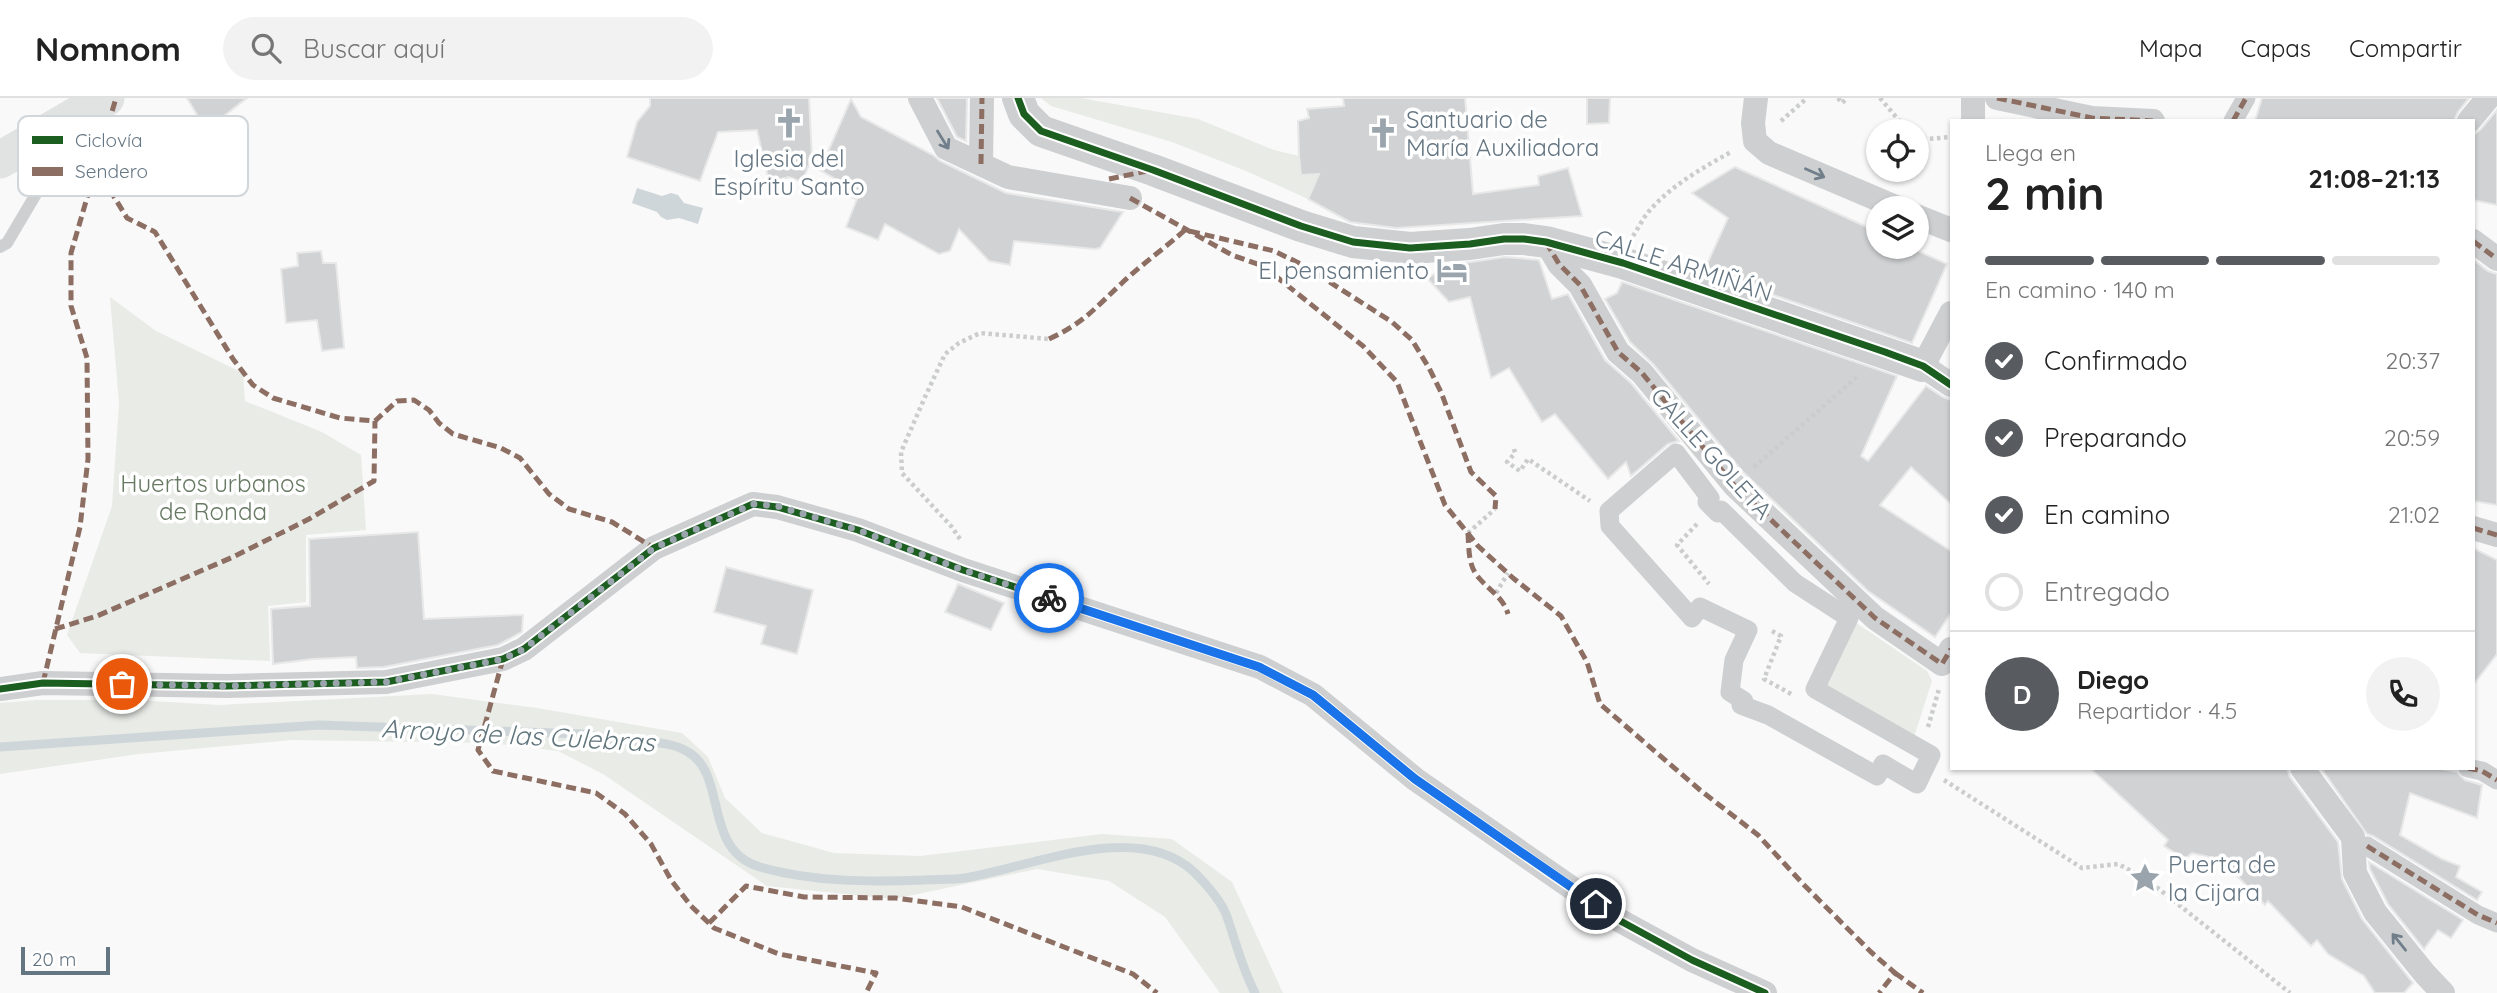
<!DOCTYPE html>
<html lang="es">
<meta charset="utf-8">
<style>
:root{--surface:#fff;--page:#f2f2f2;--text:#222;--muted:#767676;--line:#e0e0e0;--accent:#585c60}
body{margin:0;font-family:Quicksand,sans-serif;background:var(--page);color:var(--text);height:100vh;display:flex;flex-direction:column;font-size:26px;white-space:nowrap}
*{box-sizing:border-box;margin:0}
p{font-size:23px;color:var(--muted)}
.icon{flex:none;width:38px;height:38px;fill:none;stroke:currentColor;stroke-width:2;stroke-linecap:round;stroke-linejoin:round}
.map{position:relative;flex:1;overflow:hidden}
.sheet{position:absolute;left:1950px;top:21px;width:525px;height:651px;display:flex;flex-direction:column;background:var(--surface);border-radius:0px;box-shadow:0 2px 5px #0004}
.sheet>*{flex:none}
.tools{position:absolute;left:1866px;top:21px;display:grid;gap:14px}
.tools a{display:grid;place-items:center;width:63px;height:63px;border-radius:50%;background:var(--surface);box-shadow:0 2px 5px #0004;font-size:35px}
.scale{position:absolute;left:21px;bottom:18px;width:89px;box-sizing:border-box;padding-left:7px;border:4px solid #657683;border-top:0;font-size:19px;line-height:24px;white-space:nowrap;color:#657683;-webkit-text-stroke:5px #fff;paint-order:stroke}
.pin{position:absolute;display:grid;place-items:center;width:60px;height:60px;color:#fff;margin:-30px;border:4px solid #fff;border-radius:50%;box-shadow:0 2px 7px #0007}
.courier{position:absolute;display:grid;place-items:center;width:70px;height:70px;margin:-35px;border:5px solid #1a73e8;border-radius:50%;background:#fff;color:#222;box-shadow:0 2px 9px #0007}
.head em{font-style:normal;font-weight:700}
.head div{display:flex;flex-direction:column-reverse}
.head{display:flex;align-items:center;justify-content:space-between;height:119px;padding:0 35px}
h1{font-size:46px;font-weight:700;line-height:52px}
.bar{display:grid;grid-template-columns:repeat(4,1fr);gap:10px 7px;align-content:center;height:84px;padding:0 35px}
.bar i{height:9px;border-radius:5px;background:var(--line)}
.bar .active{background:var(--accent)}
.bar p{grid-column:span 4}
.line{display:flex;align-items:center;gap:18px;padding:0 35px;border-top:2px solid var(--line)}
.line div{flex:1}
.round{display:grid;place-items:center;flex:none;width:74px;height:74px;border-radius:37px;background:var(--page)}
ol{padding:0 35px;list-style:none}
li{display:flex;align-items:center;gap:21px;height:77px}
li p{margin-inline-start:auto}
li .icon{padding:7px;border-radius:50%;background:var(--accent);color:#fff;stroke-width:4}
li:last-child{color:var(--muted)}
li i{width:38px;height:38px;border:4px solid var(--line);border-radius:50%}
header{display:flex;align-items:center;gap:42px;box-sizing:border-box;height:98px;padding:0 35px;background:var(--surface);border-bottom:2px solid var(--line)}
header strong{font-size:33px}
nav{display:flex;gap:38px;margin-inline-start:auto;font-size:24px}
.search{width:490px;height:63px;background:var(--page);display:flex;align-items:center;gap:18px;box-sizing:border-box;padding:0 24px;border-radius:38px;color:var(--muted);font-size:26px}
.map>svg:first-child{display:block}
.green{fill:#e8ebe6}
.water{fill:#ced6d9}
.lines{fill:none;stroke-linecap:round;stroke-linejoin:round}
.stream{stroke:#ced6d9;stroke-width:9}
.building{fill:#d0d2d3;stroke:#e8e8e8;stroke-width:2}
.path{stroke:#cbcccd;stroke-width:4.5;stroke-dasharray:3.5 3.5;stroke-linecap:butt}
.service{stroke:#cecfd0;stroke-width:12}
.pedestrian{stroke:#cecfd0;stroke-width:19}
.minor{stroke:#cecfd0;stroke-width:24}
.tertiary{stroke:#cecfd0;stroke-width:32}
.secondary{stroke:#e1e2e2;stroke-width:37}
.quiet{stroke:#8d6e63;stroke-width:5;stroke-dasharray:10 5;stroke-linecap:butt}
.cycleway-casing{stroke:#fff;stroke-width:11}
.cycleway{stroke:#1b5e20;stroke-width:7}
.oneway{stroke:#707f8b}
.done{stroke:#99a4ac;stroke-width:7;stroke-dasharray:0 12.6}
.route{stroke:#1a73e8;stroke-width:9}
.labels{text-anchor:middle;dominant-baseline:central;stroke-width:7;stroke-linejoin:round;paint-order:stroke}
.poi-label{font-size:24px;fill:#657683;stroke:#fff;text-anchor:start}
.street-label{font-size:24px;fill:#657683;stroke:#fff}
.park-label{font-size:24px;fill:#687a64;stroke:#fff}
.water-label{font-size:26px;font-style:italic;fill:#60757c;stroke:#fff}
.key{fill:#fff;stroke:#d1d6da;stroke-width:2}
.key-label{font-size:19px;fill:#657683}
</style>
<header>
<strong>Nomnom</strong>
<div class="search"><svg class="icon" aria-label="search" viewBox="0 0 24 24"><circle cx="10" cy="10" r="6"/><path d="M15 15l6 6"/></svg>Buscar aquí</div>
<nav><a>Mapa</a><a>Capas</a><a>Compartir</a></nav>
</header>
<div class="map">
<svg width="2497" height="895" viewBox="0 0 2497 895">
<rect width="100%" height="100%" fill="#f9f9f9"/>
<g class="green">
<polygon points="1041,0 1081,0 1198,21 1274,52 1299,58 1301,77 1319,76 1308,101 1246,73 1172,44 1051,8"/>
<polygon points="110,199 156,233 243,275 245,303 322,334 361,357 366,432 306,437 306,504 268,508 270,563 80,555 67,537 112,408 119,305"/>
<polygon points="1849,520 1927,573 1932,583 1912,645 1815,591"/>
<polygon points="432,596 537,610 682,635 708,659 725,700 762,735 834,755 920,758 1102,736 1172,741 1232,784 1283,895 1220,895 1165,819 1109,783 1037,771 894,801 767,788 603,676 558,653 491,645 292,642 139,656 0,676 0,605 37,602 135,602 219,607"/>
</g>
<polygon class="water" points="637,90 662,98 671,95 678,97 684,105 703,110 698,126 679,120 667,122 661,119 657,114 632,105"/>
<g class="lines">
<path class="stream" d="M0 649 319 627 585 636C597 638 609 641 621 643 645 646 667 641 688 654 728 677 702 752 760 769 812 784 870 784 923 782 937 781 952 782 965 780 1031 769 1137 721 1194 774 1205 785 1220 802 1226 816 1236 844 1241 868 1255 895"/>
</g>
<g class="building">
<polygon points="187,0 247,0 206,32"/>
<polygon points="650,0 809,0 812,59 802,84 789,79 769,84 757,32 718,34 700,83 627,59 637,24 650,8"/>
<polygon points="937,0 967,0 966,43 957,39"/>
<polygon points="1343,0 1465,0 1473,96 1539,87 1538,78 1568,70 1582,118 1396,130 1350,124 1308,101 1319,76 1301,77 1299,58 1298,23 1309,20 1307,11 1344,8"/>
<polygon points="1587,0 1610,0 1609,25 1587,26"/>
<polygon points="2262,0 2469,0 2458,14 2454,23 2255,23"/>
<polygon points="851,1 861,19 933,57 940,63 1006,95 1123,114 1100,150 1094,151 1014,143 1010,167 989,163 959,131 950,153 939,156 885,126 878,142 846,129 857,101 853,100 856,93 820,72"/>
<polygon points="2497,12 2497,107 2473,102 2473,37 2480,32"/>
<polygon points="1735,69 1878,134 1878,149 1909,149 1947,166 1912,245 1704,173 1728,120 1692,95"/>
<polygon points="321,153 323,165 336,165 344,250 322,253 317,222 286,225 281,171 298,168 297,155"/>
<polygon points="1505,159 1539,162 1552,201 1568,196 1605,262 1631,285 1679,343 1668,346 1631,378 1626,364 1608,381 1555,316 1542,324 1509,270 1491,280 1470,199 1449,204 1427,180 1438,174 1437,169"/>
<polygon points="2473,161 2488,173 2497,176 2497,407 2473,403"/>
<polygon points="1622,184 1897,278 1861,358 1868,363 1926,288 1943,299 1951,302 1951,406 1911,369 1880,407 1951,453 1951,515 1935,539 1868,493 1741,372 1653,266 1630,244 1605,201 1617,195"/>
<polygon points="418,434 424,521 523,517 522,534 498,547 384,569 357,570 356,559 313,561 273,566 271,511 310,508 309,441"/>
<polygon points="2473,450 2497,462 2497,556 2473,587"/>
<polygon points="726,469 813,492 797,556 761,546 766,528 714,514"/>
<polygon points="958,486 1004,505 991,532 945,514"/>
<polygon points="2090,670 2287,670 2290,679 2338,744 2342,781 2362,821 2413,885 2404,895 2375,895 2364,878 2328,856 2317,842 2311,848 2268,803 2265,807 2222,762 2192,755 2185,761 2164,748 2168,742"/>
<polygon points="2321,670 2437,670 2457,674 2465,682 2482,687 2477,720 2410,695 2400,737 2442,761 2460,768 2456,779 2482,794 2477,802 2373,738 2367,736"/>
<polygon points="2369,764 2463,822 2451,840 2438,832 2424,851 2388,806 2370,771"/>
</g>
<g class="lines">
<g class="path">
<polyline points="1838,0 1842,5 1847,0"/>
<polyline points="1880,0 1908,33"/>
<polyline points="1781,23 1807,0"/>
<polyline points="1916,42 1951,39"/>
<path d="M1633 138C1639 129 1644 118 1651 111 1672 87 1704 69 1731 54"/>
<polyline points="1514,351 1515,355 1507,364 1520,373 1528,361 1590,403"/>
<polyline points="1754,369 1858,278"/>
<polyline points="1697,426 1677,447 1709,486"/>
<polyline points="1468,435 1495,411"/>
<polyline points="960,441 951,428 902,375 901,354 925,299 945,256 959,245 980,235 1049,241"/>
<polyline points="1496,495 1508,475"/>
<polyline points="1772,533 1781,538 1764,581 1793,597"/>
<polyline points="1928,629 1939,591"/>
<polyline points="1944,682 2082,770 2118,766 2145,780 2290,895"/>
</g>
<polyline class="service" points="0,149 7,145 39,91 48,41"/>
<g class="pedestrian">
<polyline points="2233,23 2246,0"/>
<polygon points="1676,355 1710,400 1707,404 1718,415 1721,412 1795,485 1849,520 1815,591 1931,657 1917,686 1883,666 1877,678 1768,617 1741,607 1744,603 1730,594 1734,562 1748,532 1700,509 1692,520 1610,428 1609,413"/>
<polyline points="2468,670 2482,673 2497,682"/>
<polyline points="2367,748 2478,817 2497,825"/>
</g>
<g class="minor">
<polyline points="920,0 946,50 1008,79 1130,100"/>
<polyline points="1756,0 1753,25 1755,43 1769,55 1898,110"/>
<polyline points="1997,0 2092,20 2153,23"/>
<polyline points="1973,23 1973,0"/>
<polyline points="2469,23 2488,0"/>
<polyline points="981,66 982,0"/>
<polyline points="1916,118 1951,132"/>
<polyline points="2473,143 2497,161"/>
<polyline points="1546,144 1559,166 1580,187 1618,254 1642,275 1734,387 1875,520 1942,566 1951,551"/>
<polyline points="1951,215 1923,268 1951,287"/>
<polyline points="2473,430 2497,437"/>
<polyline points="0,591 43,585 227,588 386,584 503,561 524,551 654,450 753,406 777,409 858,432 963,472 1260,569 1313,597 1415,681 1615,820 1692,862 1765,895"/>
<polyline points="2302,670 2353,739 2355,775 2375,814 2425,876 2443,895"/>
</g>
<polyline class="tertiary" points="1018,0 1024,16 1041,33 1153,72 1301,128 1353,144 1410,150 1470,146 1504,141 1524,141 1546,144 1623,165 1923,268"/>
<polyline class="secondary" points="0,62 106,0"/>
<g class="quiet">
<polyline points="1997,0 2092,20 2153,23"/>
<polyline points="2233,23 2246,0"/>
<polyline points="97,64 113,97 127,120 155,134 233,261 253,287 273,300 340,320 375,323 397,303 414,302 429,312 439,325 453,336 501,350 520,360 549,396 569,411 612,424 654,450"/>
<polyline points="981,66 982,0"/>
<polyline points="1109,81 1147,73"/>
<polyline points="1130,100 1232,157 1263,168 1363,248 1397,284 1445,407 1478,448 1513,480 1561,518 1587,564 1600,606 1700,692 1758,737 1805,788 1871,854 1895,875 1879,895"/>
<polyline points="2473,143 2497,161"/>
<polyline points="1546,144 1559,166 1580,187 1618,254 1642,275 1734,387 1875,520 1942,566 1951,551"/>
<path d="M1049 241C1084 225 1095 210 1122 185 1142 166 1165 150 1185 132L1274 153 1303 167 1392 224 1412 242 1429 270 1441 294 1471 374 1496 398 1495 411"/>
<polyline points="2473,430 2497,437"/>
<path d="M1468 435C1469 451 1468 468 1479 480 1490 493 1503 499 1508 516"/>
<polyline points="55,531 97,518 233,459 309,421 374,383 375,323"/>
<polyline points="503,561 478,652 493,673 596,695 625,716 651,746 671,782 691,808 714,830 779,856 876,875 866,895"/>
<polyline points="43,585 80,429 88,361 87,260 71,208 71,155 116,0"/>
<polyline points="2468,670 2482,673 2497,682"/>
<polyline points="2367,748 2478,817 2497,825"/>
<polyline points="709,825 746,788 804,799 895,800 962,809 1133,876 1157,895"/>
<polyline points="1895,875 1923,895"/>
</g>
<g class="cycleway-casing">
<g id="cycleway">
<polyline points="1018,0 1024,16 1041,33 1153,72 1301,128 1353,144 1410,150 1470,146 1504,141 1524,141 1546,144 1623,165 1885,254 1923,268 1951,287"/>
<polyline points="0,591 43,585 227,588 386,584 503,561 524,551 654,450 753,406 777,409 858,432 963,472 1260,569 1313,597 1415,681 1615,820 1692,862 1765,895"/>
</g>
</g>
<use href="#cycleway" class="cycleway"/>
</g>
<defs><path id="oneway-shaft" d="M-6 0H5M1.5-3L5.5 0L1.5 3" fill="none" stroke-width="1.6" stroke-linecap="round" stroke-linejoin="round" transform="scale(1.75)"/></defs>
<g class="oneway">
<use href="#oneway-shaft" transform="translate(943 42) rotate(58)"/>
<use href="#oneway-shaft" transform="translate(1815 75) rotate(24)"/>
<use href="#oneway-shaft" transform="translate(2399 844) rotate(-129)"/>
</g>
<g class="lines">
<polyline class="done" points="122,586 227,588 386,584 503,561 524,551 654,450 753,406 777,408 858,432 963,472 1049,500"/>
<polyline class="route" points="1049,500 1259,569 1313,597 1415,681 1596,806"/>
</g>
<defs>
<g id="church-bare" transform="scale(2.415)"><path d="M-1.2-6h2.4v3.5h3.3v2.4h-3.3V6h-2.4V-.1h-3.3v-2.4h3.3Z" fill="#99a4ac" stroke="#fff" stroke-width="2.5" paint-order="stroke"/></g>
<g id="hotel-bare" transform="scale(2.415)"><path d="M-6-4.5h1.5V1H6V5H4.5V3h-9V5H-6ZM-4 0a1.8 1.8 0 1 1 3.6 0ZM.5 0V-2.5h3Q6-2.5 6 0Z" fill="#99a4ac" stroke="#fff" stroke-width="2.5" paint-order="stroke"/></g>
<g id="sight-bare" transform="scale(2.415)"><path d="M0-6L1.8-2.2L6-1.7L2.9 1.2L3.7 5.4L0 3.3L-3.7 5.4L-2.9 1.2L-6-1.7L-1.8-2.2Z" fill="#99a4ac" stroke="#fff" stroke-width="2.5" paint-order="stroke"/></g>
</defs>
<g fill-rule="evenodd">
<use href="#church-bare" x="789" y="25"/>
<use href="#church-bare" x="1383" y="35"/>
<use href="#hotel-bare" x="1452" y="172"/>
<use href="#sight-bare" x="2145" y="780"/>
</g>
<g class="labels">
<g class="poi-label">
<text x="1406" y="21">Santuario de<tspan x="1406" dy="28">María Auxiliadora</tspan></text>
<text x="789" y="60" text-anchor="middle">Iglesia del<tspan x="789" dy="28">Espíritu Santo</tspan></text>
<text x="1429" y="172" text-anchor="end">El pensamiento</text>
<text x="2168" y="766">Puerta de<tspan x="2168" dy="28">la Cijara</tspan></text>
</g>
<g class="street-label">
<text transform="translate(1684 167) rotate(18)">CALLE ARMIÑÁN</text>
<text transform="translate(1712 355) rotate(48)">CALLE GOLETA</text>
</g>
<g class="park-label">
<text x="213" y="385">Huertos urbanos<tspan x="213" dy="28">de Ronda</tspan></text>
</g>
<g class="water-label">
<text transform="translate(518 637) rotate(3)">Arroyo de las Culebras</text>
</g>
</g>
<rect x="18" y="18" width="230" height="80" rx="10" class="key"/>
<rect x="32" y="38" width="31" height="8" fill="#1b5e20"/>
<rect x="32" y="69" width="31" height="9" fill="#8d6e63"/>
<g class="key-label">
<text x="75" y="49">Ciclovía</text>
<text x="75" y="80">Sendero</text>
</g>
</svg>
<div class="tools">
<a><svg class="icon" aria-label="locate" viewBox="0 0 24 24"><circle cx="12" cy="12" r="6"/><path d="M12 2v4M12 18v4M2 12h4M18 12h4"/></svg></a>
<a><svg class="icon" aria-label="layers" viewBox="0 0 24 24"><path d="M12 4l9 5-9 5-9-5zM3 14l9 5 9-5"/></svg></a>
</div>
<div class="scale">20 m</div>
<div class="pin" style="left:122px;top:586px;background:#ea580c"><svg class="icon" aria-label="bag" viewBox="0 0 24 24"><path d="M5 8h14l-1 12H6zM9 8a3 3 0 0 1 6 0"/></svg></div>
<div class="pin" style="left:1596px;top:806px;background:#1f2937"><svg class="icon" aria-label="home" viewBox="0 0 24 24"><path d="M3 11l9-7 9 7M6 9v11h12V9"/></svg></div>
<div class="courier" style="left:1049px;top:500px"><svg class="icon" aria-label="bike" viewBox="0 0 24 24"><circle cx="6" cy="16" r="4"/><circle cx="18" cy="16" r="4"/><path d="M6 16l4-8h5l3 8M10 8l3 8H6M13 5h3"/></svg></div>
<section class="sheet">
<div class="head"><div><h1>2 min</h1><p>Llega en</p></div><em>21:08–21:13</em></div>
<div class="bar"><i class="active"></i><i class="active"></i><i class="active"></i><i></i><p>En camino · 140 m</p></div>
<ol>
<li><svg class="icon" aria-label="check" viewBox="0 0 24 24"><path d="M5 12l5 5 9-10"/></svg>Confirmado<p>20:37</p></li>
<li><svg class="icon" aria-label="check" viewBox="0 0 24 24"><path d="M5 12l5 5 9-10"/></svg>Preparando<p>20:59</p></li>
<li><svg class="icon" aria-label="check" viewBox="0 0 24 24"><path d="M5 12l5 5 9-10"/></svg>En camino<p>21:02</p></li>
<li><i></i>Entregado</li>
</ol>
<div class="line" style="height:126px"><b class="round" style="background:var(--accent);color:#fff">D</b><div><b>Diego</b><p>Repartidor · 4.5</p></div><a class="round"><svg class="icon" aria-label="phone" viewBox="0 0 24 24"><path d="M5 4h4l2 5-3 2q2 4 5 5l2-3 5 2v4C11 20 4 13 5 4z"/></svg></a></div>
</section>
</div>
